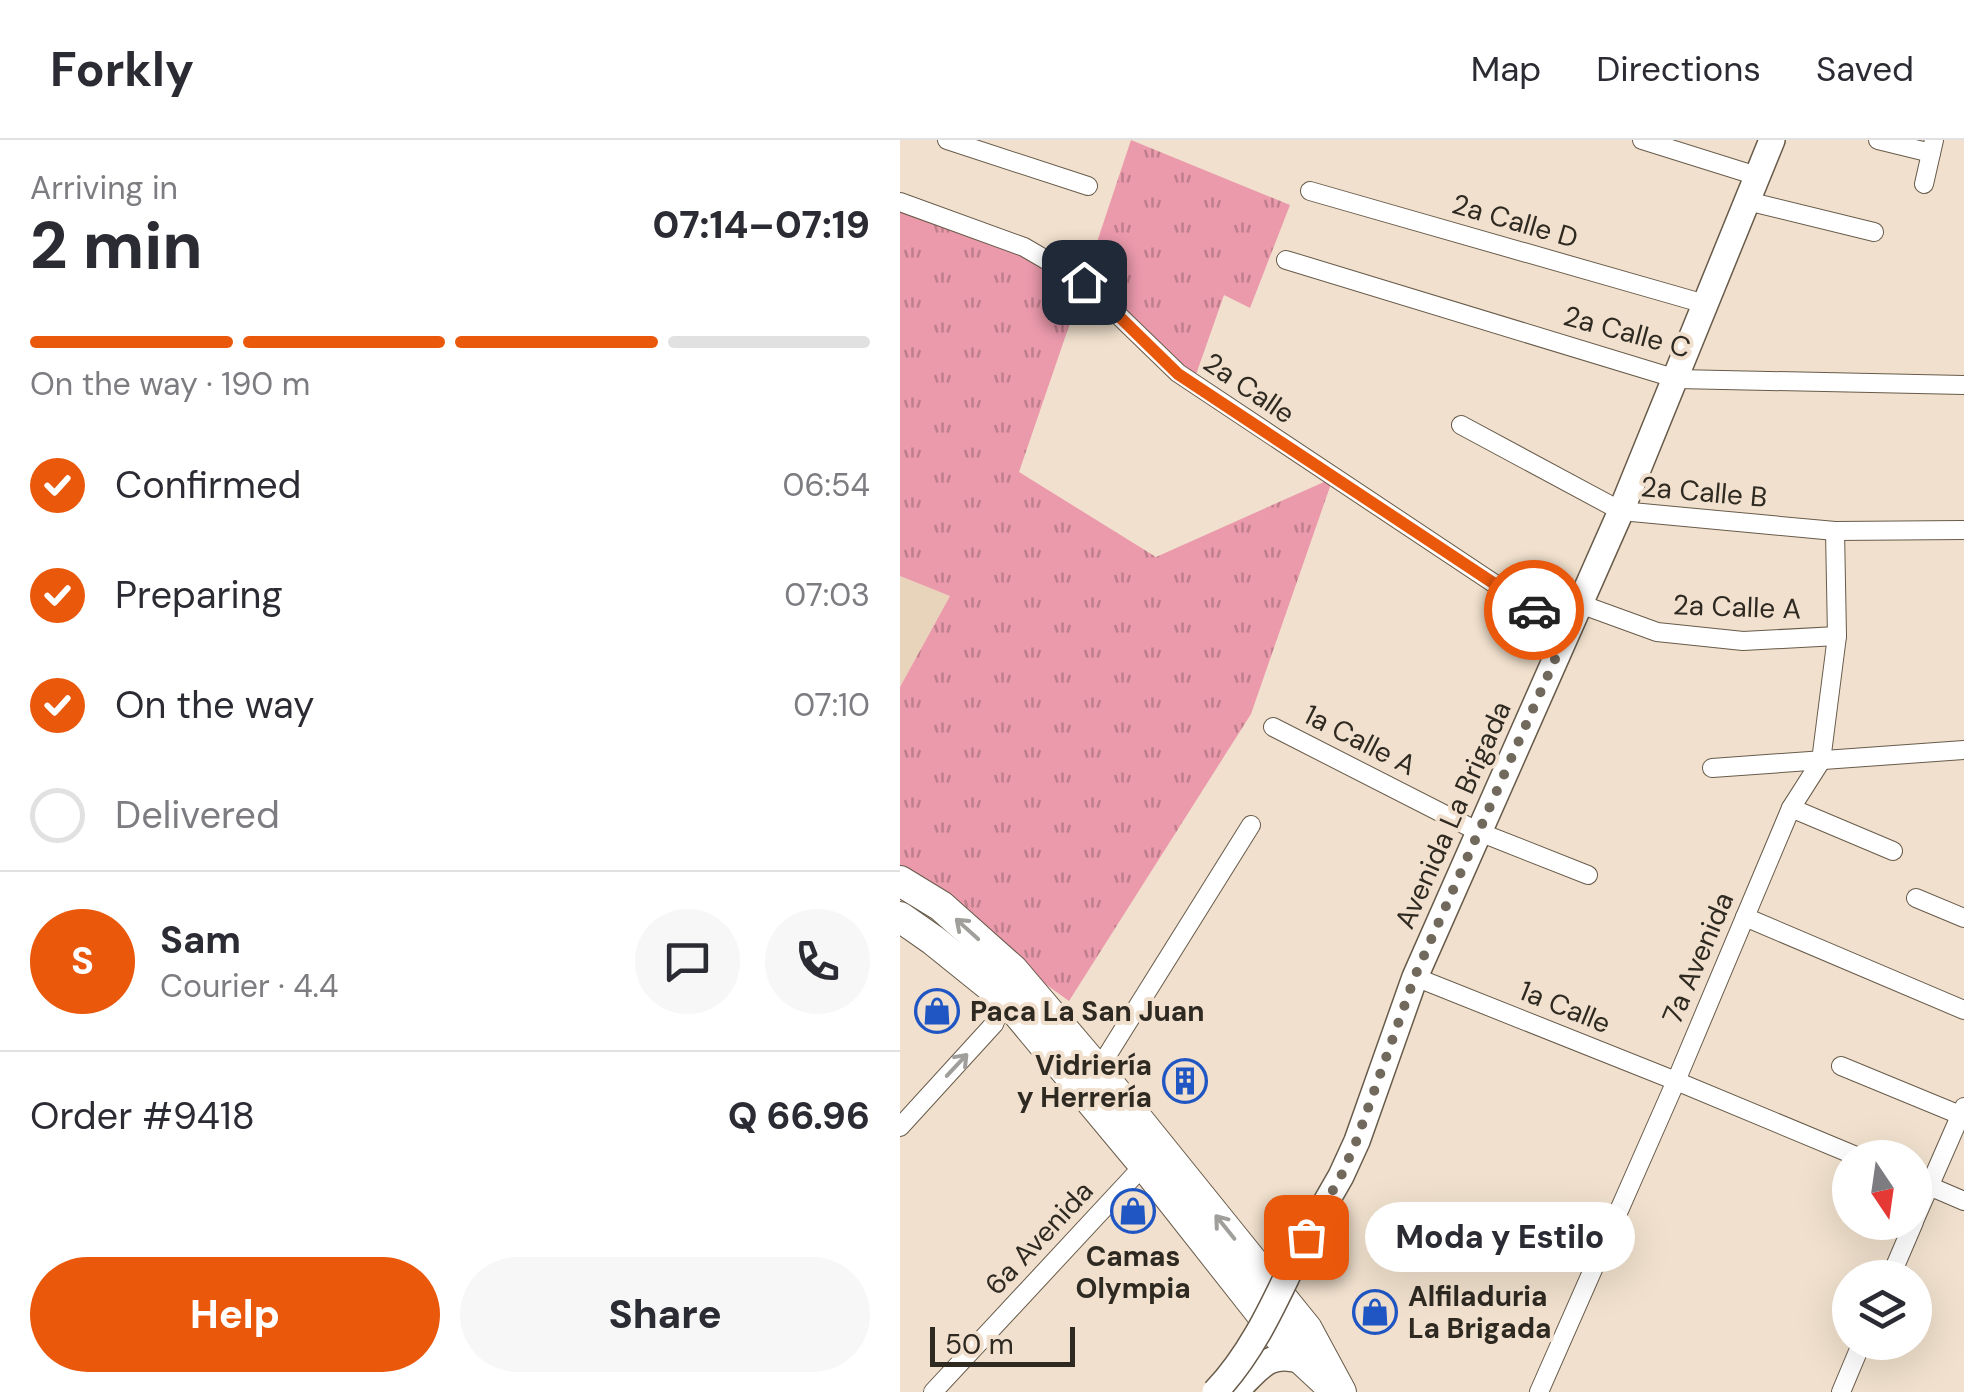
<!DOCTYPE html>
<meta charset="utf-8">
<style>
:root{--surface:#fff;--page:#f7f7f7;--text:#2b2b33;--muted:#7c7c81;--line:#e1e1e2;--accent:#ea580c}
body{margin:0;font-family:"DM Sans",sans-serif;background:var(--page);color:var(--text);height:100vh;display:flex;flex-direction:column;font-size:38px;white-space:nowrap}
*{box-sizing:border-box;margin:0}
p{font-size:32px;color:var(--muted)}
.icon{flex:none;width:55px;height:55px;fill:none;stroke:currentColor;stroke-width:2;stroke-linecap:round;stroke-linejoin:round}
.map{position:relative;flex:1;overflow:hidden}
.drawer{display:flex;flex-direction:column;background:var(--surface);width:900px}
.drawer>*{flex:none}
.needle{width:65px;rotate:167deg}
.buttons{position:absolute;left:932px;top:1000px;display:grid;gap:20px}
.buttons a{display:grid;place-items:center;width:100px;height:100px;border-radius:50%;background:var(--surface);box-shadow:0 10px 40px #0002;font-size:50px}
.scale{position:absolute;left:30px;bottom:25px;width:145px;box-sizing:border-box;padding-left:10px;border:5px solid #2e2921;border-top:0;font-size:28px;line-height:35px;white-space:nowrap;color:#2e2921;-webkit-text-stroke:8px #f0e0cd;paint-order:stroke}
.pin{position:absolute;display:grid;place-items:center;width:85px;height:85px;color:#fff;margin:-42px;border-radius:20px;box-shadow:0 5px 15px #0006}
.courier{position:absolute;display:grid;place-items:center;width:100px;height:100px;margin:-50px;border:8px solid #ea580c;border-radius:50%;background:#fff;color:#222;box-shadow:0 2px 12px #0007}
.bubble{position:absolute;height:70px;border-radius:35px;background:var(--surface);box-shadow:0 10px 40px #0002;font-size:32px;font-weight:800;line-height:70px;text-align:center}
.summary em{font-style:normal;font-weight:800}
.summary div{display:flex;flex-direction:column-reverse}
.summary{display:flex;align-items:center;justify-content:space-between;height:170px;padding:0 30px}
h1{font-size:65px;font-weight:800;line-height:75px}
.bar{display:grid;grid-template-columns:repeat(4,1fr);gap:15px 10px;align-content:center;height:120px;padding:0 30px}
.bar i{height:12px;border-radius:8px;background:var(--line)}
.bar .active{background:var(--accent)}
.bar p{grid-column:span 4}
.line{display:flex;align-items:center;gap:25px;padding:0 30px;border-top:2px solid var(--line)}
.line div{flex:1}
.round{display:grid;place-items:center;flex:none;width:105px;height:105px;border-radius:52px;background:var(--page)}
ol{padding:0 30px;list-style:none}
li{display:flex;align-items:center;gap:30px;height:110px}
li p{margin-inline-start:auto}
li .icon{padding:10px;border-radius:50%;background:var(--accent);color:#fff;stroke-width:4}
li:last-child{color:var(--muted)}
li i{width:55px;height:55px;border:5px solid var(--line);border-radius:50%}
.cta{display:flex;gap:20px;margin-top:auto;padding:20px 30px}
.cta a{flex:1;height:115px;border-radius:60px;background:var(--accent);color:#fff;font-size:40px;font-weight:800;line-height:115px;text-align:center}
.cta a+a{background:var(--page);color:var(--text)}
header{display:flex;align-items:center;gap:60px;box-sizing:border-box;height:140px;padding:0 50px;background:var(--surface);border-bottom:2px solid var(--line)}
header strong{font-size:48px}
nav{display:flex;gap:55px;margin-inline-start:auto;font-size:35px}
main{display:flex;flex:1;min-height:0}
.map>svg:first-child{display:block}
.built{fill:#e8d4ba}
.grass{fill:url(#grass-tufts)}
.lines{fill:none;stroke-linecap:round;stroke-linejoin:round}
.street-casing{stroke:#685b4a;stroke-width:20}
.secondary-casing{stroke:#685b4a;stroke-width:28}
.primary-casing{stroke:#685b4a;stroke-width:32}
.street{stroke:#fff;stroke-width:18}
.secondary{stroke:#fff;stroke-width:25}
.primary{stroke:#fff;stroke-width:30}
.secondary-bridge-casing{stroke:#685b4a;stroke-width:28;stroke-linecap:butt}
.secondary-bridge{stroke:#fff;stroke-width:25}
.oneway{stroke:#a19f9b}
.done{stroke:#72695d;stroke-width:10;stroke-dasharray:0 18}
.route{stroke:#ea580c;stroke-width:12}
.labels{text-anchor:middle;dominant-baseline:central;stroke-width:8;stroke-linejoin:round;paint-order:stroke}
.street-label{font-size:28px;fill:#2e2921;stroke:#f0e0cd}
.poi-label{font-size:28px;font-weight:bold;fill:#2e2921;stroke:#f0e0cd;text-anchor:start}
</style>
<header>
<strong>Forkly</strong>
<nav><a>Map</a><a>Directions</a><a>Saved</a></nav>
</header>
<main>
<section class="drawer">
<div class="summary"><div><h1>2 min</h1><p>Arriving in</p></div><em>07:14–07:19</em></div>
<div class="bar"><i class="active"></i><i class="active"></i><i class="active"></i><i></i><p>On the way · 190 m</p></div>
<ol>
<li><svg class="icon" aria-label="check" viewBox="0 0 24 24"><path d="M5 12l5 5 9-10"/></svg>Confirmed<p>06:54</p></li>
<li><svg class="icon" aria-label="check" viewBox="0 0 24 24"><path d="M5 12l5 5 9-10"/></svg>Preparing<p>07:03</p></li>
<li><svg class="icon" aria-label="check" viewBox="0 0 24 24"><path d="M5 12l5 5 9-10"/></svg>On the way<p>07:10</p></li>
<li><i></i>Delivered</li>
</ol>
<div class="line" style="height:180px"><b class="round" style="background:var(--accent);color:#fff">S</b><div><b>Sam</b><p>Courier · 4.4</p></div><a class="round"><svg class="icon" aria-label="chat" viewBox="0 0 24 24"><path d="M4 5h16v11H9l-5 4z"/></svg></a><a class="round"><svg class="icon" aria-label="phone" viewBox="0 0 24 24"><path d="M5 4h4l2 5-3 2q2 4 5 5l2-3 5 2v4C11 20 4 13 5 4z"/></svg></a></div>
<div class="line" style="height:130px"><div>Order #9418</div><b>Q 66.96</b></div>
<div class="cta"><a>Help</a><a>Share</a></div>
</section>
<div class="map">
<svg width="1064" height="1252" viewBox="0 0 1064 1252">
<defs>
<pattern id="grass-tufts" width="24" height="20" patternUnits="userSpaceOnUse" patternTransform="scale(2.5)"><rect width="24" height="20" fill="#eb9aac"/><path d="M3 7l-1-3M5 7V3M7 7l1-3M15 17l-1-3M17 17v-4M19 17l1-3" fill="none" stroke="#bf7e8c"/></pattern>
</defs>
<rect width="100%" height="100%" fill="#f0e0cd"/>
<polygon class="built" points="0,436 50,456 0,547"/>
<polygon class="grass" points="231,0 390,65 350,168 324,155 293,243 184,142 119,332 256,417 433,338 351,574 169,861 58,781 0,734 0,547 50,456 0,436 0,63 184,141"/>
<g class="lines">
<g class="street-casing">
<g id="street">
<polyline points="47,0 188,46"/>
<polyline points="742,0 857,36"/>
<polyline points="978,0 1031,13"/>
<polyline points="1024,44 1034,0"/>
<polyline points="410,51 805,164"/>
<polyline points="847,61 974,92"/>
<polyline points="0,62 124,107 184,142 278,233 667,492"/>
<polyline points="386,120 777,239 1064,245"/>
<polyline points="561,285 721,371 935,391 1064,390"/>
<polyline points="680,464 757,492 843,501 937,496"/>
<polyline points="373,587 579,692 688,735"/>
<polyline points="812,628 1064,610"/>
<polyline points="891,668 993,711"/>
<polyline points="1016,758 1064,778"/>
<polyline points="845,777 1064,870"/>
<polyline points="515,837 776,941 961,1018"/>
<polyline points="941,926 1060,975"/>
<polyline points="198,930 351,685"/>
<polyline points="0,987 94,884 107,852"/>
<polyline points="1015,1040 1064,1061"/>
<polyline points="1015,1079 1064,967"/>
<polyline points="990,1138 1014,1082"/>
<polyline points="33,1252 244,1025"/>
<polyline points="639,1252 776,941 891,668 921,621 937,496 935,391"/>
<polyline points="941,1252 962,1202"/>
</g>
</g>
<g class="secondary-casing">
<g id="secondary">
<polyline points="406,1097 441,1036 457,1001 515,837 721,371 872,0"/>
<path d="M335 1252C359 1229 367 1210 403 1221"/>
</g>
</g>
<g class="primary-casing">
<g id="primary">
<polyline points="0,741 41,766 113,830 198,930 407,1189 441,1252"/>
<polyline points="0,777 33,800 105,858 244,1025 385,1204 428,1244"/>
</g>
</g>
<use href="#street" class="street"/>
<use href="#secondary" class="secondary"/>
<use href="#primary" class="primary"/>
<g class="secondary-bridge-casing">
<path id="secondary-bridge" d="M315 1252C357 1208 379 1151 406 1097"/>
</g>
<use href="#secondary-bridge" class="secondary-bridge"/>
</g>
<defs><path id="oneway-shaft" d="M-6 0H5M1.5-3L5.5 0L1.5 3" fill="none" stroke-width="1.6" stroke-linecap="round" stroke-linejoin="round" transform="scale(2.5)"/></defs>
<g class="oneway">
<use href="#oneway-shaft" transform="translate(67 789) rotate(-138)"/>
<use href="#oneway-shaft" transform="translate(57 925) rotate(-47)"/>
<use href="#oneway-shaft" transform="translate(325 1087) rotate(-129)"/>
</g>
<g class="lines">
<polyline class="done" points="406,1097 441,1036 456,1002 515,836 667,492 634,470"/>
<polyline class="route" points="184,142 278,234 634,470"/>
</g>
<defs>
<g id="shop-ring" transform="scale(2.25)"><circle r="9.5" fill="#f0e0cd" stroke="#1f56c3" stroke-width="1.5"/><path d="M-5-2.5h2.3a2.7 3.5 0 0 1 5.4 0H5L5.5 6h-11ZM-1.5-2.5h3a1.5 2.3 0 0 0-3 0Z" fill="#1f56c3"/></g>
<g id="building-ring" transform="scale(2.25)"><circle r="9.5" fill="#f0e0cd" stroke="#1f56c3" stroke-width="1.5"/><path d="M-4-6H4V6H1V3H-1V6H-4ZM-2.5-4.3h1.7v1.8h-1.7ZM.8-4.3h1.7v1.8H.8ZM-2.5-1h1.7V.8h-1.7ZM.8-1h1.7V.8H.8Z" fill="#1f56c3"/></g>
</defs>
<g fill-rule="evenodd">
<use href="#shop-ring" x="37" y="871"/>
<use href="#building-ring" x="285" y="941"/>
<use href="#shop-ring" x="233" y="1071"/>
<use href="#shop-ring" x="475" y="1172"/>
</g>
<g class="labels">
<g class="street-label">
<text transform="translate(615 81) rotate(16)">2a Calle D</text>
<text transform="translate(727 192) rotate(15)">2a Calle C</text>
<text transform="translate(349 248) rotate(34)">2a Calle</text>
<text transform="translate(804 352) rotate(5)">2a Calle B</text>
<text transform="translate(837 467) rotate(2)">2a Calle A</text>
<text transform="translate(460 600) rotate(27)">1a Calle A</text>
<text transform="translate(553 675) rotate(-66)">Avenida La Brigada</text>
<text transform="translate(798 818) rotate(-67)">7a Avenida</text>
<text transform="translate(665 867) rotate(22)">1a Calle</text>
<text transform="translate(139 1098) rotate(-47)">6a Avenida</text>
</g>
<g class="poi-label">
<text x="70" y="871">Paca La San Juan</text>
<text x="252" y="925" text-anchor="end">Vidriería<tspan x="252" dy="32">y Herrería</tspan></text>
<text x="233" y="1116" text-anchor="middle">Camas<tspan x="233" dy="32">Olympia</tspan></text>
<text x="508" y="1156">Alfiladuria<tspan x="508" dy="32">La Brigada</tspan></text>
</g>
</g>
</svg>
<div class="buttons">
<a><svg class="needle" viewBox="-14 -14 28 28"><path d="M0-13l5 13h-10z" fill="#e53935"/><path d="M0 13l5-13h-10z" fill="#7c7c81"/></svg></a>
<a><svg class="icon" aria-label="layers" viewBox="0 0 24 24"><path d="M12 4l9 5-9 5-9-5zM3 14l9 5 9-5"/></svg></a>
</div>
<div class="scale">50 m</div>
<div class="pin" style="left:406px;top:1097px;background:#ea580c"><svg class="icon" aria-label="bag" viewBox="0 0 24 24"><path d="M5 8h14l-1 12H6zM9 8a3 3 0 0 1 6 0"/></svg></div>
<div class="pin" style="left:184px;top:142px;background:#1f2937"><svg class="icon" aria-label="home" viewBox="0 0 24 24"><path d="M3 11l9-7 9 7M6 9v11h12V9"/></svg></div>
<div class="courier" style="left:634px;top:470px"><svg class="icon" aria-label="car" viewBox="0 0 24 24"><path d="M5 17H2v-5l4-1 3-4h7l3 4 3 1v5h-3M9 17h6M6 11h13"/><circle cx="7" cy="17" r="2"/><circle cx="17" cy="17" r="2"/></svg></div>
<div class="bubble" style="left:465px;top:1062px;width:270px">Moda y Estilo</div>
</div>
</main>
